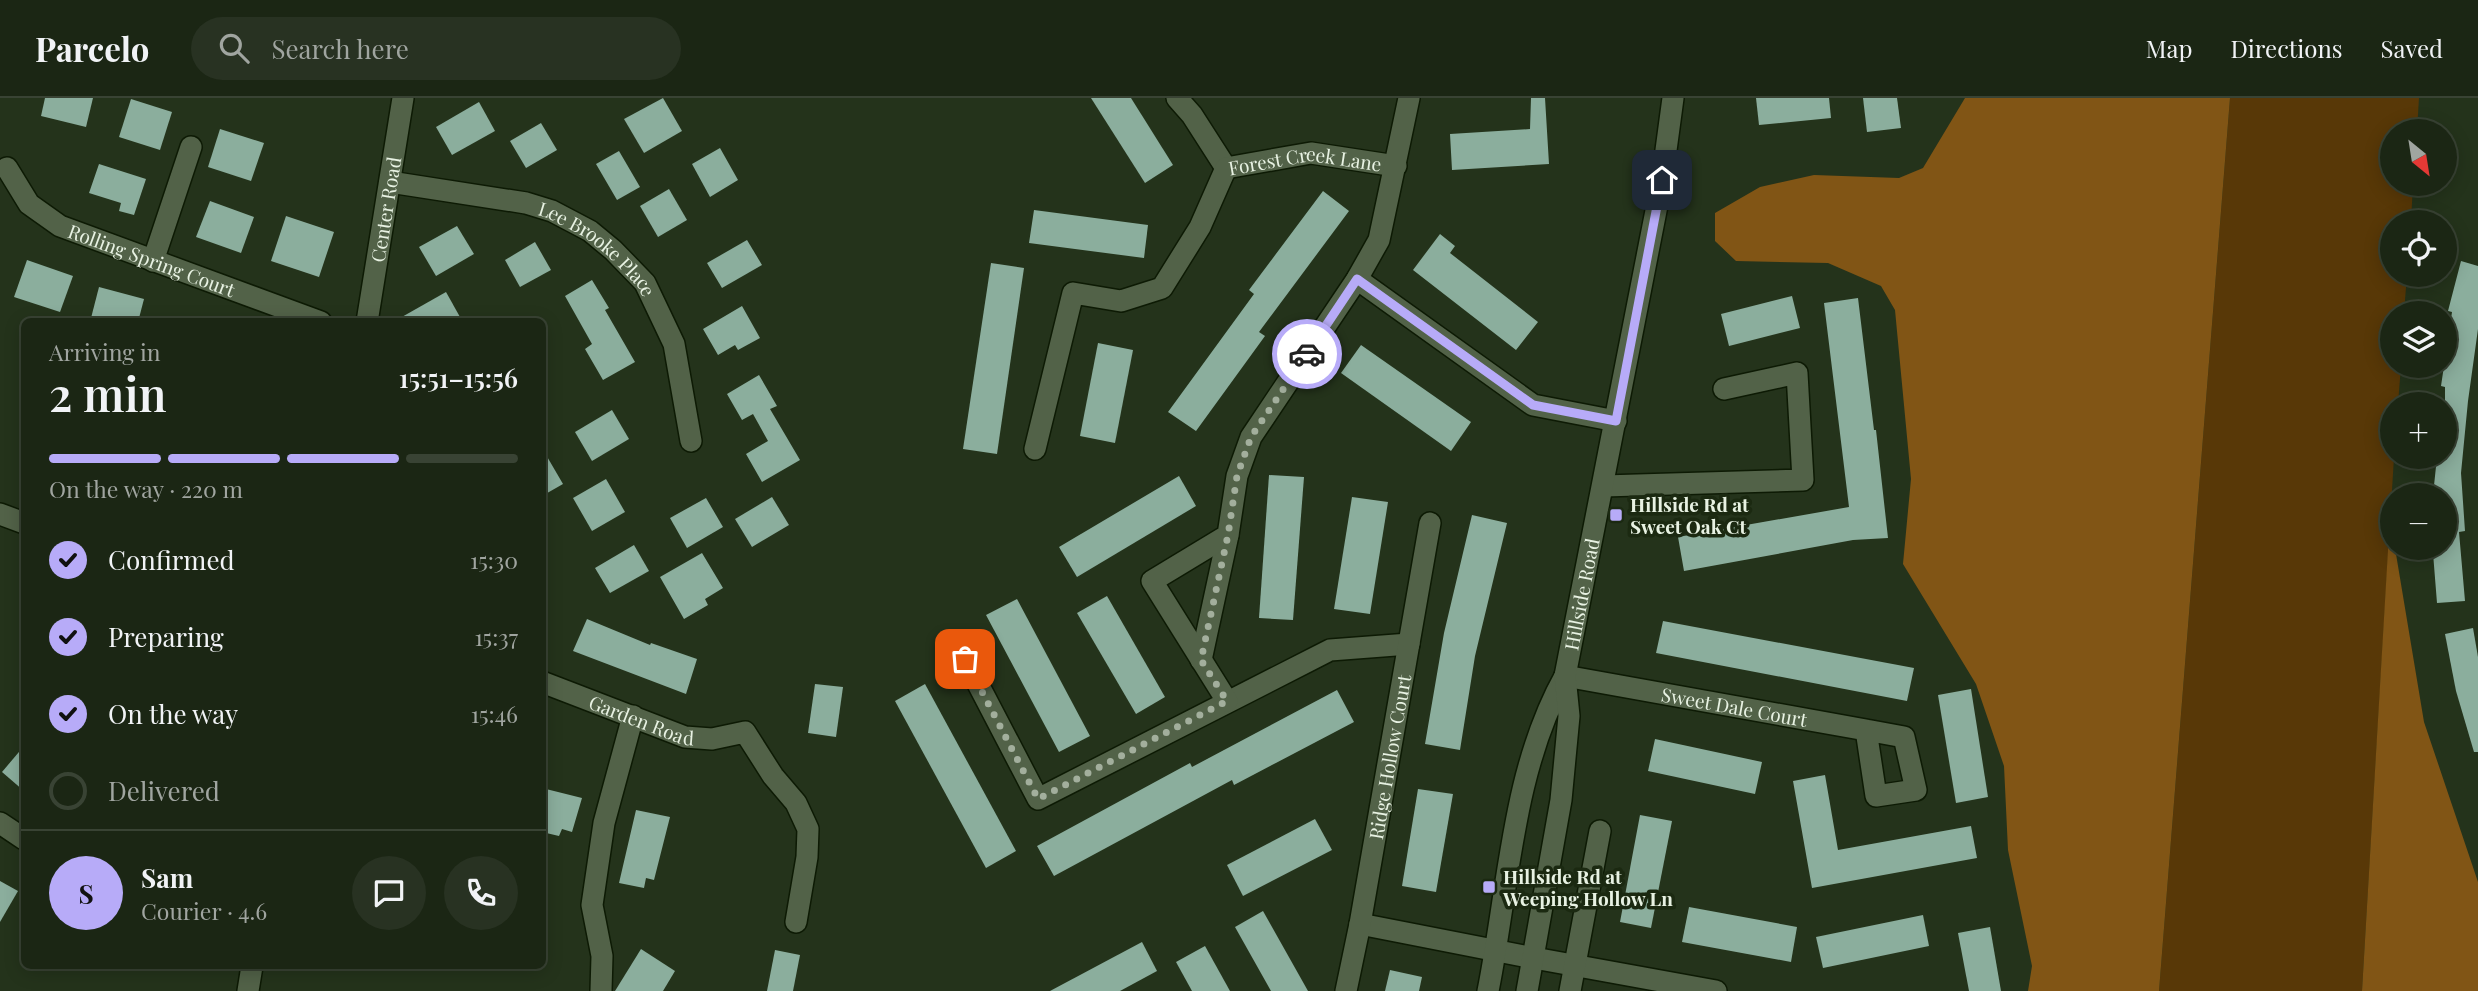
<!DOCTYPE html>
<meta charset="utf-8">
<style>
:root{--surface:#1b2614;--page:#283222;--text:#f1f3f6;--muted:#a0a5a0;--line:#394334;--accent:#b7abf8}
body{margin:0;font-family:"Playfair Display",serif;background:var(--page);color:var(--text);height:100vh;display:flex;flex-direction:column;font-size:26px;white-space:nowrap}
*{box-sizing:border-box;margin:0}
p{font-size:23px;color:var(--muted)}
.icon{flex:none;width:38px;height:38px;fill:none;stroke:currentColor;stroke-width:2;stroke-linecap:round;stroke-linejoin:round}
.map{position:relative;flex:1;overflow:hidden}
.side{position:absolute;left:21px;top:220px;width:525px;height:651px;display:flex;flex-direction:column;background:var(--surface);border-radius:10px;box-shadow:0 4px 18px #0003,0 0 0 2px var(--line)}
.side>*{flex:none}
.needle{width:46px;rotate:150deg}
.tools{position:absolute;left:2380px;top:21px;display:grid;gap:14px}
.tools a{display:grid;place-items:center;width:77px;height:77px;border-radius:50%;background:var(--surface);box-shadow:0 4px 18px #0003,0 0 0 2px var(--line);font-size:35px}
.pin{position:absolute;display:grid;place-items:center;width:60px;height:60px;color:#fff;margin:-30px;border-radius:14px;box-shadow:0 4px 10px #0006}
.courier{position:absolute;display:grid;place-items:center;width:70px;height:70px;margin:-35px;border:5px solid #b7abf8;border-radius:50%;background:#fff;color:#222;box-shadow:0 2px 9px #0007}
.headline em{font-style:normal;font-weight:600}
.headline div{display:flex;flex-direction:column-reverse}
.headline{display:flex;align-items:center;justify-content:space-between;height:119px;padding:0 28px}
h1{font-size:46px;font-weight:600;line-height:52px}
.bar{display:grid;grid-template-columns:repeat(4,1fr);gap:10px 7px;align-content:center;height:84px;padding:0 28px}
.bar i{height:9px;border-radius:5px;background:var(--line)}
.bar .on{background:var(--accent)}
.bar p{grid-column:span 4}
.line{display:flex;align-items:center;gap:18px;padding:0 28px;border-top:2px solid var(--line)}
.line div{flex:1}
.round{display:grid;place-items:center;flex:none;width:74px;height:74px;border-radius:37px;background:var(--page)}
ol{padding:0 28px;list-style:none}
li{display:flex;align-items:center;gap:21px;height:77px}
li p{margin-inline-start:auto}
li .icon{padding:7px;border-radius:50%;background:var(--accent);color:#111;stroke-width:4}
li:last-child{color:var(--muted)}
li i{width:38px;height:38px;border:4px solid var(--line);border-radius:50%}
header{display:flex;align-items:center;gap:42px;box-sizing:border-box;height:98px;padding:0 35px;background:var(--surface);border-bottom:2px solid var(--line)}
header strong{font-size:33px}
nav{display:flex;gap:38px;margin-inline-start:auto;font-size:24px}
.search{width:490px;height:63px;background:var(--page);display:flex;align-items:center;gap:18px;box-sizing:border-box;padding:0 24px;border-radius:38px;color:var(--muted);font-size:26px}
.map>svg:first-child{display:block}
.green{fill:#583807}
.forest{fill:#815515}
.building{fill:#8bae9d}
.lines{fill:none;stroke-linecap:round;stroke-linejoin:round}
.minor-casing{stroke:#0d1a04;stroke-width:24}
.minor{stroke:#526248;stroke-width:21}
.done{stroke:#a3af9d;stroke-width:7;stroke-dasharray:0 12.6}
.route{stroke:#b7abf8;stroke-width:9}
.poi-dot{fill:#b7abf8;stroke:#1b2911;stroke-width:2.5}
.labels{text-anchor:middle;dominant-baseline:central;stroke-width:7;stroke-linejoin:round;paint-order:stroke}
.street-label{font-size:19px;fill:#e8f2e3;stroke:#1b2911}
.poi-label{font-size:19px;font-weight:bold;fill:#e8f2e3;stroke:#1b2911;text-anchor:start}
</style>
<header>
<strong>Parcelo</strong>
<div class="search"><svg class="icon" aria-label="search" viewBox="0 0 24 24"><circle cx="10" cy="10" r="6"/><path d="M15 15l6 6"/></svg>Search here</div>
<nav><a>Map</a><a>Directions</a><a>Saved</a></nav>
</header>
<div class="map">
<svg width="2478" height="893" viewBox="0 0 2478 893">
<rect width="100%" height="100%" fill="#24331b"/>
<polygon class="green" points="2230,0 2419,0 2417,33 2392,33 2392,86 2413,86 2411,124 2392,124 2392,177 2407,177 2404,215 2392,215 2392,268 2401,268 2398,306 2392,306 2392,359 2394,359 2362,893 2159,893"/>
<g class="forest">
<polygon points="1965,0 2230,0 2159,893 2028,893 2032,868 2008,752 2004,668 1976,586 1903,466 1911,381 1895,212 1881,188 1828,165 1736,163 1715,143 1715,115 1760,89 1814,77 1899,80 1923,70"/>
<polygon points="2390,418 2392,450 2395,450 2424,624 2478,784 2478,893 2362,893"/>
</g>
<g class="building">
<polygon points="45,0 93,0 86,29 41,18"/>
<polygon points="663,0 682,33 644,55 624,21"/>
<polygon points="1091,0 1131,0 1173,67 1145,85"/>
<polygon points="1531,0 1545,0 1549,66 1452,72 1450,36 1530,31"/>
<polygon points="1756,0 1829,0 1831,20 1759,27"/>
<polygon points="1863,0 1897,0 1901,30 1867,34"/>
<polygon points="131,1 172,14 160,52 119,39"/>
<polygon points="479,4 495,33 452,57 436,29"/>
<polygon points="541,25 557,52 526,70 510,43"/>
<polygon points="220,31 264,45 251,83 208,69"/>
<polygon points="720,50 738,82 710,99 692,66"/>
<polygon points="619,53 640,89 617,102 596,66"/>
<polygon points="99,66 146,81 134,117 119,113 121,105 89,95"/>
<polygon points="669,91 687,122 658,139 640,108"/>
<polygon points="1323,93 1349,113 1259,234 1265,238 1196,333 1168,314 1254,196 1249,192"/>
<polygon points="210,103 254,119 241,155 196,139"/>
<polygon points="1034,112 1148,127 1144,160 1029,145"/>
<polygon points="286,118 334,134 319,179 271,163"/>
<polygon points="457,128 474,156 436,178 419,149"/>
<polygon points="1440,136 1455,148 1450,155 1538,224 1516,252 1413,172"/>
<polygon points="747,142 762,167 722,190 707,165"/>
<polygon points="535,144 551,172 520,189 505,162"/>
<polygon points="27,162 73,178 60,214 14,199"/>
<polygon points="2461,163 2478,168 2478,231 2468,303 2461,375 2465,433 2459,434 2465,503 2437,505 2433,455 2445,454 2445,397 2433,397 2437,359 2445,359 2445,289 2441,288 2452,214 2448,213"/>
<polygon points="991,165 1024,170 997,356 963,351"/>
<polygon points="592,182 609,210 605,212 635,264 603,282 585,251 592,246 565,198"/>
<polygon points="99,189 144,201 138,224 90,224"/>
<polygon points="446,194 460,219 451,224 393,224"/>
<polygon points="1792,198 1800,230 1729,248 1721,216"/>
<polygon points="1858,200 1874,332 1876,332 1888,440 1853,442 1684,473 1678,439 1849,409 1824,205"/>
<polygon points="742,208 760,240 738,252 735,247 718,257 703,231"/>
<polygon points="1098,245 1133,252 1115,345 1080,338"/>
<polygon points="1361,247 1471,324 1451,353 1341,275"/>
<polygon points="759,277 777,308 770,311 800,362 762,384 746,356 768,343 753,316 742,322 727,296"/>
<polygon points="612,312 629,341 592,363 575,334"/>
<polygon points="542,350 563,386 542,398"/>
<polygon points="1269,377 1304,379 1293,522 1259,520"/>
<polygon points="1179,378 1196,408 1077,479 1059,449"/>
<polygon points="606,381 625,414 592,433 573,400"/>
<polygon points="772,399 789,427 752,449 735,421"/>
<polygon points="1352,399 1388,404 1370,516 1334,511"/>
<polygon points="706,400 723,429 687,450 670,420"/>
<polygon points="1472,417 1507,425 1475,558 1460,652 1425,646 1444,535"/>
<polygon points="634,447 649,473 610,495 595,470"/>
<polygon points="702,455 723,490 705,501 708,507 684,521 660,479"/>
<polygon points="1107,498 1165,599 1136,616 1077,515"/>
<polygon points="1017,501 1090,638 1059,654 986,517"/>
<polygon points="587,521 650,547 651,545 697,561 686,596 573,553"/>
<polygon points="1663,523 1914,570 1907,603 1656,555"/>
<polygon points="2473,530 2478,559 2478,654 2474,654 2456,593 2445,536"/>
<polygon points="815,586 843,589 836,639 808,635"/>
<polygon points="925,586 1016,753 986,770 895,603"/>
<polygon points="1971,591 1988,699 1956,705 1938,597"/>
<polygon points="1337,592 1354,624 1234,687 1232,682 1054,778 1037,748 1190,665 1192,669"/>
<polygon points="1655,641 1762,664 1755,696 1648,673"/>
<polygon points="24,648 24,693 2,674"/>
<polygon points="1825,677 1838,752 1971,728 1977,760 1812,790 1793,683"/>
<polygon points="542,690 582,700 572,734 562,731 559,738 542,734"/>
<polygon points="1418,691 1453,696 1436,794 1402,788"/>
<polygon points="636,712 670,719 654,782 646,780 644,790 619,785"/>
<polygon points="1640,717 1672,723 1651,830 1620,824"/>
<polygon points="1315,721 1332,752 1243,798 1227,767"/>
<polygon points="0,783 18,793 0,824"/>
<polygon points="1689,809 1797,829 1791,864 1682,844"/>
<polygon points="1263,813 1308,893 1271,893 1235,829"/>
<polygon points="1923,817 1929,848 1823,870 1816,839"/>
<polygon points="1990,829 2001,893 1969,893 1958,835"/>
<polygon points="1142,844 1157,873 1120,893 1050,893"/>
<polygon points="1205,848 1230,893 1192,893 1176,864"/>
<polygon points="641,851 675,873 663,893 615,893"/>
<polygon points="775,852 800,857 793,893 767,893"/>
<polygon points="1390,872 1422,879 1419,893 1385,893"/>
</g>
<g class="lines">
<g class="minor-casing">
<g id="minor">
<polyline points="1177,0 1192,17 1226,70"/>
<path id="s1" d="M7 70 29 106 60 128 321 224"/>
<path id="s2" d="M1226 70 1311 55 1396 68"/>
<path id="s3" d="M390 84 526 105 552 113 590 133 613 152 645 185 674 246 691 343"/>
<polyline points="153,163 191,49"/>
<polyline points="1357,181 1533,307 1616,323"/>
<path id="s4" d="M367 224 403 0"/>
<polyline points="1035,351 1073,195 1121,203 1162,190 1200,129 1226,70"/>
<polyline points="1604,388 1803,382 1797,275 1724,291"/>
<polyline points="0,416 24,425"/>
<polyline points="965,561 1038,701 1330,552 1409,546"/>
<polyline points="1201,562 1228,437"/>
<path id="s5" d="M1565 578 1866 632 1904 639 1916 692 1876 698 1866 632"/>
<path id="s6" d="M542 584 685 639 712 641 745 634 773 678 796 705 808 731 807 759 796 824"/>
<polyline points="1227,603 1152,483 1228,437 1237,378 1251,339 1357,181 1379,142 1409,0"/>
<polyline points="0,725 24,741"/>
<polyline points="1360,826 1534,860 1716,893"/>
<polyline points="248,893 252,868"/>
<polyline points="601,893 602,858 592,807 604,725 633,618"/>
<path id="s7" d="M1346 893 1360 826 1430 425"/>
<path d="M1488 893C1509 788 1512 673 1565 578"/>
<path id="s8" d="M1527 893 1561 702 1569 618 1565 578 1662 82 1673 0"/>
<polyline points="1570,893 1600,733"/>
</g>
</g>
<use href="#minor" class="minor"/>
</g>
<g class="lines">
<polyline class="done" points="965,561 1038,701 1227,603 1201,562 1228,437 1237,378 1251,339 1307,256"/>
<polyline class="route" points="1307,256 1357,181 1533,307 1616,323 1662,82"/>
</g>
<g class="poi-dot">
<rect x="1609" y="410" width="14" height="14" rx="3.5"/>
<rect x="1482" y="782" width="14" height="14" rx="3.5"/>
</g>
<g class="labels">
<g class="street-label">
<text stroke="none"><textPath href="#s2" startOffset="80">Forest Creek Lane</textPath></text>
<text stroke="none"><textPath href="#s4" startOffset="114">Center Road</textPath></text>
<text stroke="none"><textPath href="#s3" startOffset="224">Lee Brooke Place</textPath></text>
<text stroke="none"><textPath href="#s1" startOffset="178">Rolling Spring Court</textPath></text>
<text stroke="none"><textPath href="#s8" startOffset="402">Hillside Road</textPath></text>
<text stroke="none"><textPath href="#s5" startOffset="172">Sweet Dale Court</textPath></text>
<text stroke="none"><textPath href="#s6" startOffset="107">Garden Road</textPath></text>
<text stroke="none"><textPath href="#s7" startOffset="238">Ridge Hollow Court</textPath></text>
</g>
<g class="poi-label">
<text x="1630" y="406">Hillside Rd at<tspan x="1630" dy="22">Sweet Oak Ct</tspan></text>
<text x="1503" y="778">Hillside Rd at<tspan x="1503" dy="22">Weeping Hollow Ln</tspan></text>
</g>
</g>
</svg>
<div class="tools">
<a><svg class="needle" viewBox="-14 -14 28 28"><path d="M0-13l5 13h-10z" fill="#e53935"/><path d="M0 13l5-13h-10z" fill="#a0a5a0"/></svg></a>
<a><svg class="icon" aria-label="locate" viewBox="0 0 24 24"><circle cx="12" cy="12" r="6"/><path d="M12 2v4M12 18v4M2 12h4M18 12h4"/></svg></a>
<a><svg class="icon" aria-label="layers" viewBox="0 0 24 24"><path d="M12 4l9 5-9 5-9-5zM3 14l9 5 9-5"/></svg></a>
<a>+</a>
<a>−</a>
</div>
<div class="pin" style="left:965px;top:561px;background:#ea580c"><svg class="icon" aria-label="bag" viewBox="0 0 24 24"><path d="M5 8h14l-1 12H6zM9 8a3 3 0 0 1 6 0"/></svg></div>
<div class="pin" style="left:1662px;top:82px;background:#1f2937"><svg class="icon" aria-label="home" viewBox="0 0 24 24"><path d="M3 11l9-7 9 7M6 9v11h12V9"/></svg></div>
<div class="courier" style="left:1307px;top:256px"><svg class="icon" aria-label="car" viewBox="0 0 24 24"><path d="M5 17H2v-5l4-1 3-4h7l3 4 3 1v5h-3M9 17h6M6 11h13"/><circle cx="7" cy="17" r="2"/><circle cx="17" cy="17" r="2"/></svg></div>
<section class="side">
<div class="headline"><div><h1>2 min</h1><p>Arriving in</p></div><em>15:51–15:56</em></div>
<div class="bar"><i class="on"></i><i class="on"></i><i class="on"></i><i></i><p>On the way · 220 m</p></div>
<ol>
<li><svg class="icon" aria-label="check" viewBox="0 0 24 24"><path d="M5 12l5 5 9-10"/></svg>Confirmed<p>15:30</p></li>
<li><svg class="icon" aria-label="check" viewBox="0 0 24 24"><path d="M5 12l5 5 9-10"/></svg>Preparing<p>15:37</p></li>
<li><svg class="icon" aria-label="check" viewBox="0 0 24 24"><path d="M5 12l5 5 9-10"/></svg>On the way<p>15:46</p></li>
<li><i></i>Delivered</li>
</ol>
<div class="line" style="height:126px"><b class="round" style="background:var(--accent);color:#111">S</b><div><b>Sam</b><p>Courier · 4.6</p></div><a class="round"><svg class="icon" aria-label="chat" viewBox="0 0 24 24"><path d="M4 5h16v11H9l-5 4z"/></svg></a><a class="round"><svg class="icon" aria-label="phone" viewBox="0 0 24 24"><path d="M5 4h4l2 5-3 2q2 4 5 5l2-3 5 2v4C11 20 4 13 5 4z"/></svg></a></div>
</section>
</div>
